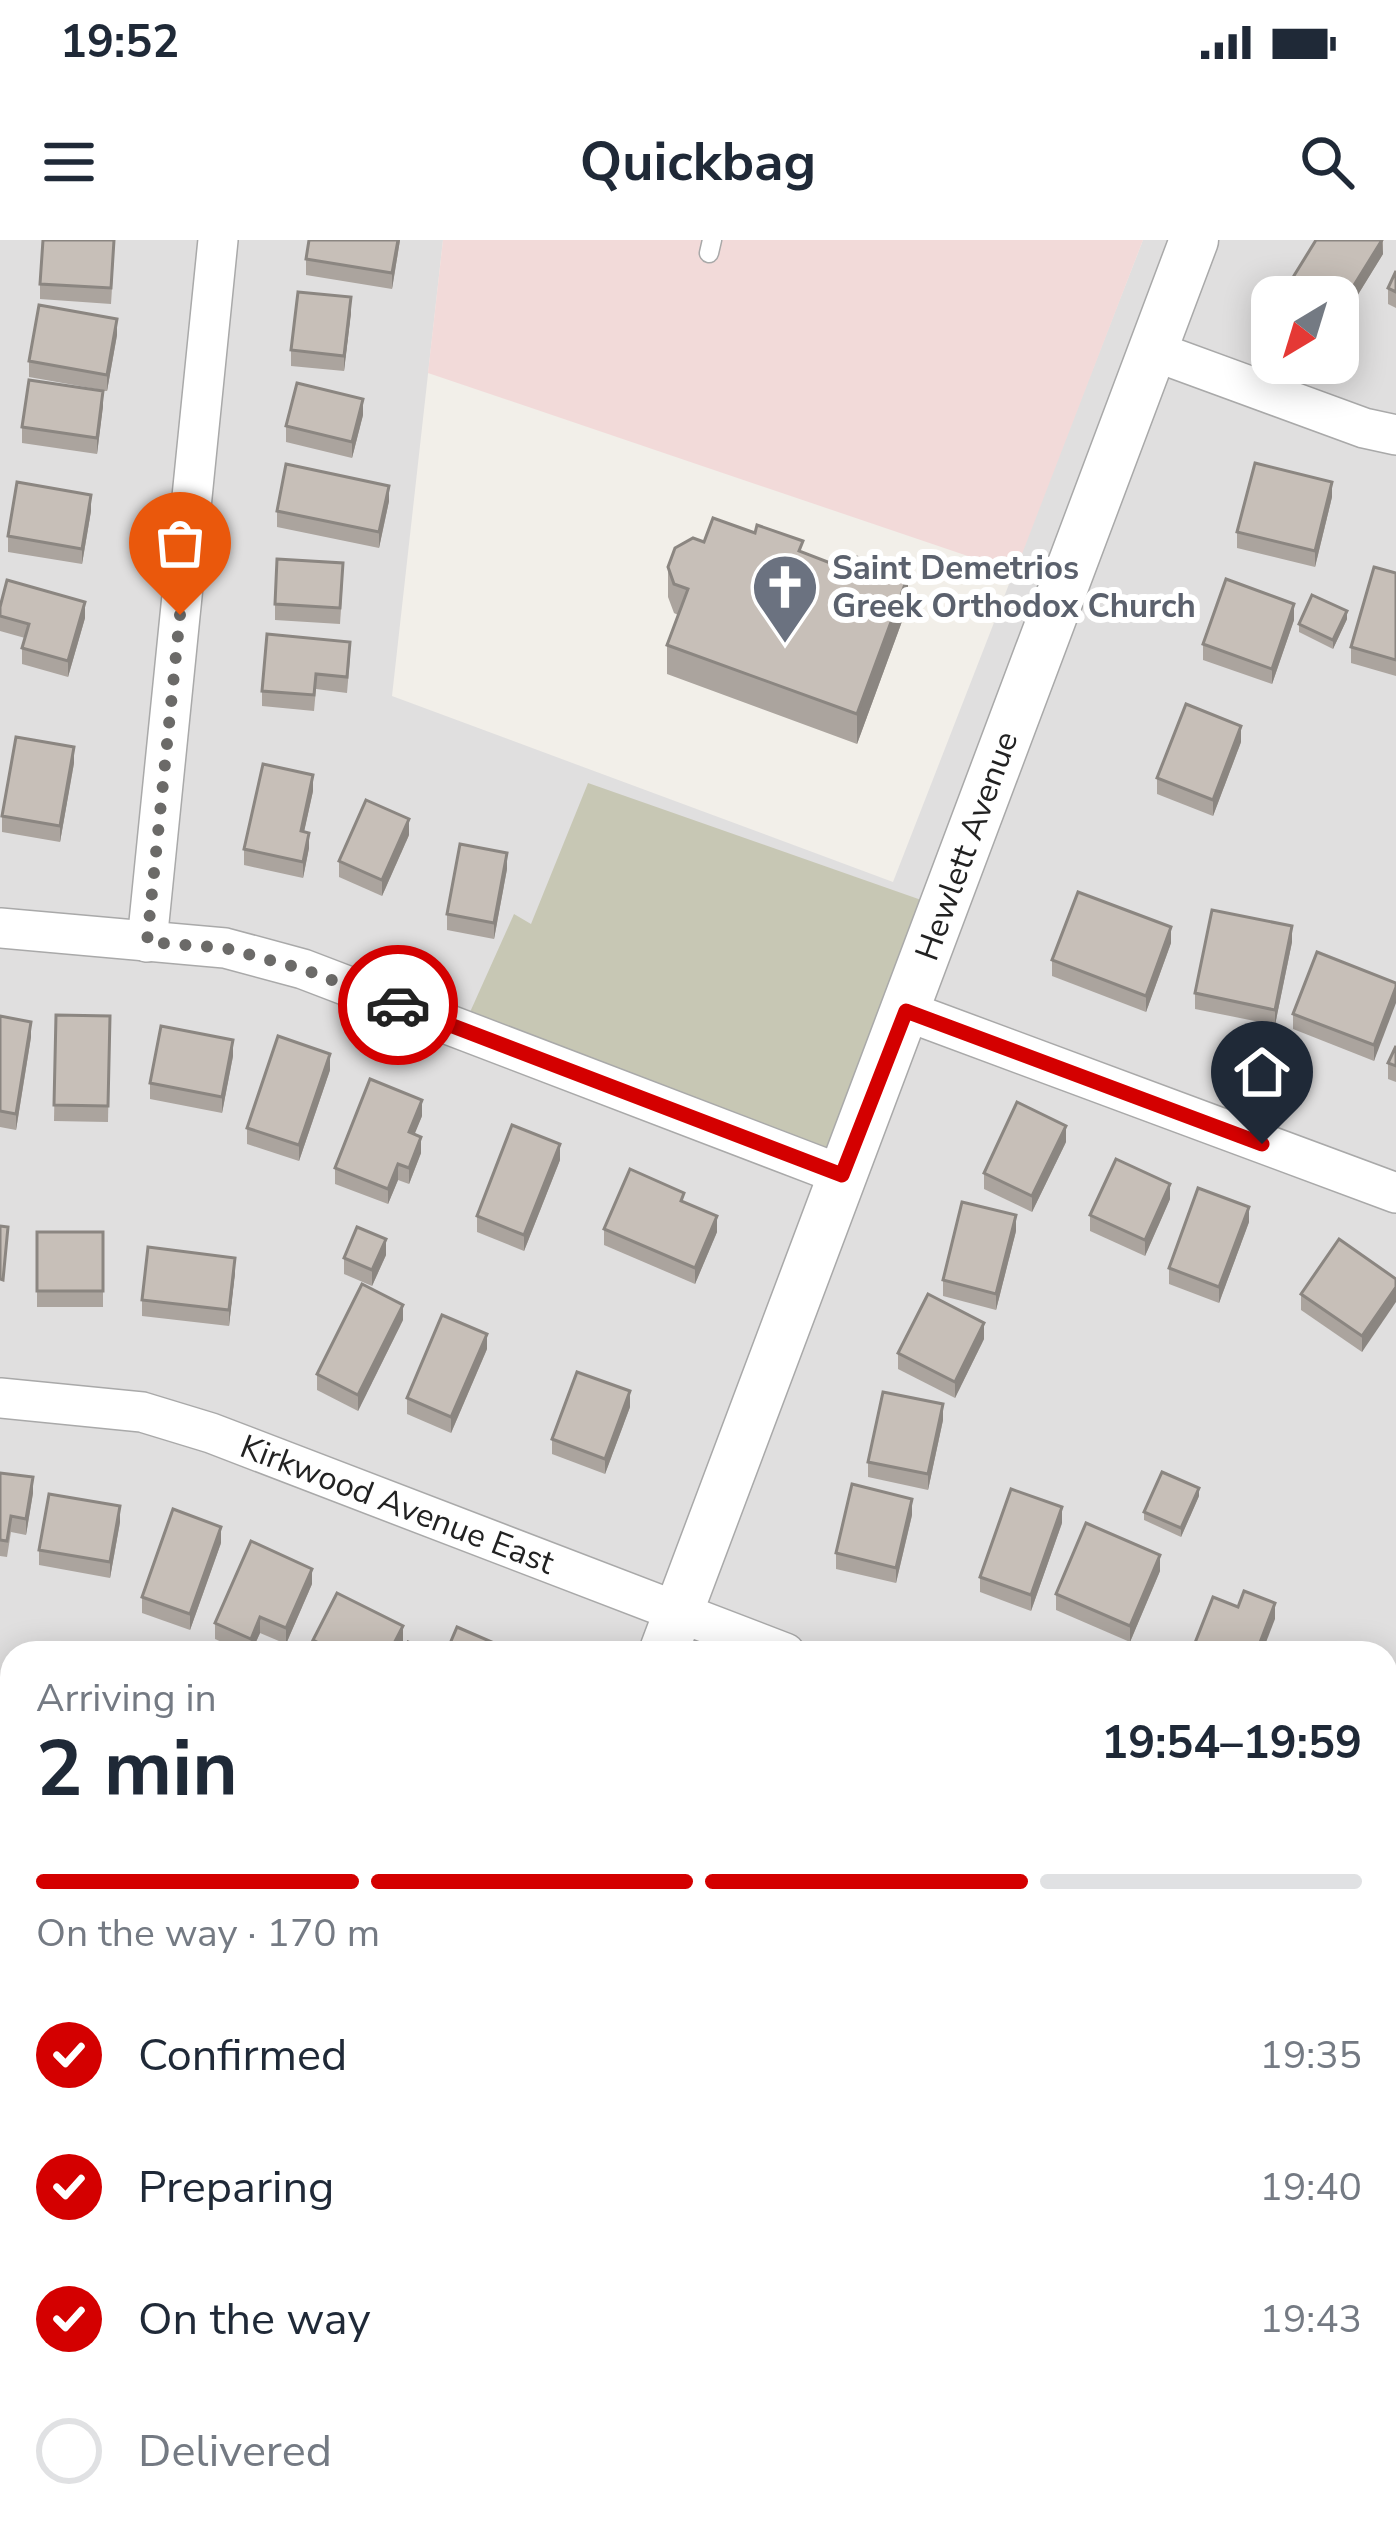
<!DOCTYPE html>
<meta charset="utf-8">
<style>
:root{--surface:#fff;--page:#f6f6f7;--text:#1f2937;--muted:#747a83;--line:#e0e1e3;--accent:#d40000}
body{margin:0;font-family:"Nunito Sans",sans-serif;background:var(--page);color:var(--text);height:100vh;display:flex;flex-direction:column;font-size:45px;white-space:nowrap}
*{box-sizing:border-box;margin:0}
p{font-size:39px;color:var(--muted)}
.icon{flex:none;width:66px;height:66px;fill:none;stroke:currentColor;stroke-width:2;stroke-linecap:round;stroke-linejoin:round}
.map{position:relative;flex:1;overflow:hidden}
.details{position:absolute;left:0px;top:1401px;width:1398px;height:903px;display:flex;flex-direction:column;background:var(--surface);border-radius:36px 36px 0 0;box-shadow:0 6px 30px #0003}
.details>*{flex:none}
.needle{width:78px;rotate:218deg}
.controls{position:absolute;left:1251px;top:36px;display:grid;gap:24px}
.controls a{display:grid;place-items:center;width:108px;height:108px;border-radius:24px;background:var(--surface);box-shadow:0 6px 30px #0003;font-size:60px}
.pin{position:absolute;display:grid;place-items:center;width:102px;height:102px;color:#fff;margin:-123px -51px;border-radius:50% 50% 50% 0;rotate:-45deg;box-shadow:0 0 12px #0007}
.pin .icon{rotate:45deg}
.courier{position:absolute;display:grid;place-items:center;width:120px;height:120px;margin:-60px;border:9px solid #d40000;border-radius:50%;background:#fff;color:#222;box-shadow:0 3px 15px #0007}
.head em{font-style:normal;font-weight:700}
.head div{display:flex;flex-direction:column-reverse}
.head{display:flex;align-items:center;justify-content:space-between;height:204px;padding:0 36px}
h1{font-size:78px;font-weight:700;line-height:90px}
.bar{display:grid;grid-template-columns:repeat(4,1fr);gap:18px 12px;align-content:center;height:144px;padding:0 36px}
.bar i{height:15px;border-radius:9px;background:var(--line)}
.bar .selected{background:var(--accent)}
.bar p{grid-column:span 4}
ol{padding:0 36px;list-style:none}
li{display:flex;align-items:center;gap:36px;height:132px}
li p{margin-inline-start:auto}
li .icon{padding:12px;border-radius:50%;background:var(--accent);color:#fff;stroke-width:4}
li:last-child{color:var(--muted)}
li i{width:66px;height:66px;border:6px solid var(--line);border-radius:50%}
.status{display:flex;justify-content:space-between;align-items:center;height:84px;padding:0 60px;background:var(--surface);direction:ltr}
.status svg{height:33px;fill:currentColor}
header{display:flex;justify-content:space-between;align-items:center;height:156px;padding:0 36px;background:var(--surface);font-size:54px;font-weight:700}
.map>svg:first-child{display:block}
.residential{fill:#e0dfdf;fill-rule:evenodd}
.commercial{fill:#f2dad9}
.construction{fill:#c7c7b4}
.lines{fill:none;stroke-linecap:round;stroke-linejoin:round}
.service-casing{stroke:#a9a9a9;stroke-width:21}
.minor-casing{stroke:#a9a9a9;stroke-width:42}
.tertiary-casing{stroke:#a9a9a9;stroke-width:51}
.service{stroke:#fff;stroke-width:18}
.minor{stroke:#fff;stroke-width:39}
.tertiary{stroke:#fff;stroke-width:48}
.wall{fill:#aba49e}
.shaded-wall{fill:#8b8681}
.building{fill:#c7bfb8;stroke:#8b8681;stroke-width:3}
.done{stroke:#6b6a68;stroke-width:12;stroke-dasharray:0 21.6}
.route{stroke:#d40000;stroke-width:15}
.labels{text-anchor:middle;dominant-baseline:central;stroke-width:12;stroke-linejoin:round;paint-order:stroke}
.worship-label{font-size:33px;font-weight:bold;fill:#5b616d;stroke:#fff;text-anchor:start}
.street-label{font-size:33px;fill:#222;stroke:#fff}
</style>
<div class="status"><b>19:52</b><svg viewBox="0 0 49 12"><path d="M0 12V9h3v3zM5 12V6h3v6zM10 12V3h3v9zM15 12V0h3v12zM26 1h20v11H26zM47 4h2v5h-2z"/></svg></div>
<header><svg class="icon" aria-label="menu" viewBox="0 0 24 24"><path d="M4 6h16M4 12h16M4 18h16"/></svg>Quickbag<svg class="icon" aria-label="search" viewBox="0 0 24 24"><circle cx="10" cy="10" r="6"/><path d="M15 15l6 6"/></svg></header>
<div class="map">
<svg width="1396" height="2303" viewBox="0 0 1396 2303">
<rect width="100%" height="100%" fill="#f2efe9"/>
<path class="residential" d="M0 0H443L392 456 893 642 1143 0H1396V2303H0ZM1272 57H1338V123H1272ZM12 1413H1386V2292H12Z"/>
<polygon class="commercial" points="443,0 1143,0 1015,332 428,133"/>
<polygon class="construction" points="588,543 944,668 842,935 462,790 514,674 531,684"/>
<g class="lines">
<g class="service-casing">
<polyline id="service" points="709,13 712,0"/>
</g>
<g class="minor-casing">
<g id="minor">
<polyline points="1151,110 1364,188 1396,195"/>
<polyline points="0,688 225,708 303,729 842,935"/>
<polyline points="147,702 218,0"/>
<polyline points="906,771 1396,953"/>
<polyline points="0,1158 142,1172 211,1193 785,1413"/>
<polyline points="1386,1636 1396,1640"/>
<polyline points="0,1717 12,1719"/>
</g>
</g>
<g class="tertiary-casing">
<g id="tertiary">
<polyline points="663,1413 1194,0"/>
<polyline points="327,2303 331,2292"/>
</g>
</g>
<use href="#service" class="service"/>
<use href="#minor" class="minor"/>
<use href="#tertiary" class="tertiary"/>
</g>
<g class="wall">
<polygon points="400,0 392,49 306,35 306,19"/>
<polygon points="1383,0 1383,14 1338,87 1338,57 1287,57 1287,47"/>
<polygon points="114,14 111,64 40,59 40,44"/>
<polygon points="1396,31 1396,68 1388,64 1388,48"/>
<polygon points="351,73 344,131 291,126 291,110"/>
<polygon points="117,95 107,151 103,151 103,166 97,214 22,203 22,187 102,150 29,137 29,121"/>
<polygon points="363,175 352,218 286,202 286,186"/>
<polygon points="1332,257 1315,327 1237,308 1237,292"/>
<polygon points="389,261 379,308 277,287 277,271"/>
<polygon points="91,271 82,324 8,312 8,296"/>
<polygon points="704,302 803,313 908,365 857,504 667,434 667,405 678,375 674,373 668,357 668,327"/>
<polygon points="1396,333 1396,436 1351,423 1351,407"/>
<polygon points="343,339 340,384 275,380 275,364"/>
<polygon points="0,367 85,378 68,437 22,424 22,408 25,398 0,391"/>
<polygon points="1347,379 1333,409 1299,392 1299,384"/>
<polygon points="1294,380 1272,444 1203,420 1203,404"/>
<polygon points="350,418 347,453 316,449 314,471 262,466 262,451"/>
<polygon points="1241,502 1213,576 1157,554 1157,538"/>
<polygon points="74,523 60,602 2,592 2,576"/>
<polygon points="313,551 304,591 309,608 303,638 244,625 244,609"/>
<polygon points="409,595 382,656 339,637 339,621"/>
<polygon points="507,629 494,699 447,690 447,674"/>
<polygon points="1292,702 1275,785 1195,769 1195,753"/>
<polygon points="1171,703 1146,772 1052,736 1052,720"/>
<polygon points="1396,743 1374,821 1293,789 1293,774"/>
<polygon points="56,775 110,776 108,882 54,881"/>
<polygon points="0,776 31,797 16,890 0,887"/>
<polygon points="1396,806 1396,842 1388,839 1388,823"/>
<polygon points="233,816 222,873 150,859 150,843"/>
<polygon points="330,830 299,921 247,904 247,888"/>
<polygon points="422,876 414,894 421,913 409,944 398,940 388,964 335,944 335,928"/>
<polygon points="1066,902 1032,972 984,949 984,933"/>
<polygon points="560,920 524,1011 477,992 477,976"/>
<polygon points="1170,959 1145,1016 1090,991 1090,975"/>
<polygon points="684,963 717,992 695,1044 604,1005 604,989"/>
<polygon points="1249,982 1219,1063 1169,1044 1169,1028"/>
<polygon points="1016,991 996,1070 943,1056 943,1040"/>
<rect x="37" y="992" width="66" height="75"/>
<polygon points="386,1015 372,1046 344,1034 344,1018"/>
<polygon points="235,1033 229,1086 142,1076 142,1060"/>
<polygon points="1396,1039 1362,1112 1301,1070 1301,1054"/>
<polygon points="403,1080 358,1171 317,1150 317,1134"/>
<polygon points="984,1099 955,1158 898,1129 898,1113"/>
<polygon points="487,1109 451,1193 407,1174 407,1158"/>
<polygon points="630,1167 605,1234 552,1214 552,1199"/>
<polygon points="943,1180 928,1250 868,1237 868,1222"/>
<polygon points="0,1233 33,1253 26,1295 11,1292 7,1317 0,1316"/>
<polygon points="1199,1256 1181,1297 1144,1280 1144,1272"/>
<polygon points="912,1275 896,1343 836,1329 836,1313"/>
<polygon points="120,1282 110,1338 39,1325 39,1310"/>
<polygon points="1062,1283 1031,1371 980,1352 980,1337"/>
<polygon points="221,1303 190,1390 142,1373 142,1357"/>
<polygon points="1160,1331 1130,1402 1056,1370 1056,1354"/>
<polygon points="312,1344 286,1404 260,1393 251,1413 246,1413 215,1399 215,1383"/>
<polygon points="313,1400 403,1402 397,1413 313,1413"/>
<polygon points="12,1514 12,1605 0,1601 0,1545"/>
<polygon points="0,2098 12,2100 12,2198 0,2195"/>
<polygon points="0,2215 21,2292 22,2303 0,2303"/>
</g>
<g class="shaded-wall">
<polygon points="398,0 400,0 392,49 392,33"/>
<polygon points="1382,0 1383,14 1338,87 1338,71"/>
<polygon points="351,57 351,73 344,131 344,116"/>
<polygon points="117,79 117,95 107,151 107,135"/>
<polygon points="103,151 103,166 97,214 97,198"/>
<polygon points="363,159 363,175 352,218 352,202"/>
<polygon points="1332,242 1332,257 1315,327 1315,311"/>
<polygon points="389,246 389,261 379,308 379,292"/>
<polygon points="91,255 91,271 82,324 82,309"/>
<polygon points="908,336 908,365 857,504 857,474"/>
<polygon points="85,362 85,378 68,437 68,421"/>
<polygon points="1294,364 1294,380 1272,444 1272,429"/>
<polygon points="1347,371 1347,379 1333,409 1333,400"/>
<polygon points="1241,486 1241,502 1213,576 1213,560"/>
<polygon points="74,507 74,523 60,602 60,586"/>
<polygon points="313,535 313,551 301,606 301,591"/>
<polygon points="409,579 409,595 382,656 382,640"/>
<polygon points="309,593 309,608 303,638 303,622"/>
<polygon points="507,613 507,629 494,699 494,683"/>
<polygon points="1292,686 1292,702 1275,785 1275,770"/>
<polygon points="1171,687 1171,703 1146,772 1146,756"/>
<polygon points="1396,747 1396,763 1374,821 1374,805"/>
<polygon points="31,782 31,797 16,890 16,874"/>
<polygon points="233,800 233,816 222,873 222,857"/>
<polygon points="330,814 330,830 299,921 299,905"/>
<polygon points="422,860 422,876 409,908 409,892"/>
<polygon points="1066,886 1066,902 1032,972 1032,956"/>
<polygon points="421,897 421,913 409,944 409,928"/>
<polygon points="560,904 560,920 524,1011 524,995"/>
<polygon points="398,924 398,940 388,964 388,949"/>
<polygon points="1170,944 1170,959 1145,1016 1145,1000"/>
<polygon points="1249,967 1249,982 1219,1063 1219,1047"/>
<polygon points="1016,975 1016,991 996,1070 996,1054"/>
<polygon points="717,976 717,992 695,1044 695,1028"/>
<polygon points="386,999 386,1015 372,1046 372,1030"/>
<polygon points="235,1018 235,1033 229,1086 229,1070"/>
<polygon points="1396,1047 1396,1062 1362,1112 1362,1096"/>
<polygon points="403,1065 403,1080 358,1171 358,1155"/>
<polygon points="984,1083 984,1099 955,1158 955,1142"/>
<polygon points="487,1094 487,1109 451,1193 451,1177"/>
<polygon points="630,1151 630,1167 605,1234 605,1219"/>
<polygon points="943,1164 943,1180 928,1250 928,1234"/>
<polygon points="33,1237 33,1253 26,1295 26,1279"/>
<polygon points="1199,1248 1199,1256 1181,1297 1181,1288"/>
<polygon points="912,1259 912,1275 896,1343 896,1328"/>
<polygon points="120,1266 120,1282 110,1338 110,1322"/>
<polygon points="1062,1267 1062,1283 1031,1371 1031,1355"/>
<polygon points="221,1287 221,1303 190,1390 190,1374"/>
<polygon points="1160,1315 1160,1331 1130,1402 1130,1386"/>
<polygon points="312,1329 312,1344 286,1404 286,1388"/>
<polygon points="1275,1363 1275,1379 1262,1413 1256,1413"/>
<polygon points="260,1377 260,1393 251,1413 251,1399"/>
<polygon points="403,1386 403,1402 397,1413 389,1413"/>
<polygon points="1222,2292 1227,2292 1224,2303 1218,2303"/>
</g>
<g class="building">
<polygon points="43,0 114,0 111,48 40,44"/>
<polygon points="309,0 398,0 392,33 306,19"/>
<polygon points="1316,0 1382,0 1338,71 1338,57 1303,57 1287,47"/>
<polygon points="1396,31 1396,52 1388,48"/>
<polygon points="298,52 351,57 344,116 291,110"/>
<polygon points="39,65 117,79 107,135 29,121"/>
<polygon points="29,140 103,151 97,198 22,187"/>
<polygon points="297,143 363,159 352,202 286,186"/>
<polygon points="1255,223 1332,242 1315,311 1237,292"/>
<polygon points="286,224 389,246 379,292 277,271"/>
<polygon points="17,242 91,255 82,309 8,296"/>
<polygon points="713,278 755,293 757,285 803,301 799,311 838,326 843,312 908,336 857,474 667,405 688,349 674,344 668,327 675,308 693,298 704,302"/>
<polygon points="277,319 343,323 340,368 275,364"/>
<polygon points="1374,327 1396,333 1396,420 1351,407"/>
<polygon points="1226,339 1294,364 1272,429 1203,404"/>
<polygon points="7,340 85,362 68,421 22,408 29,384 0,376 0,367"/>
<polygon points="1312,355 1347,371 1333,400 1299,384"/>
<polygon points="267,394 350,402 347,437 316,434 314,455 262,451"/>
<polygon points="1186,464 1241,486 1213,560 1157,538"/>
<polygon points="16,497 74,507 60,586 2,576"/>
<polygon points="263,524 313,535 301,591 309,593 303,622 244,609"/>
<polygon points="366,560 409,579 382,640 339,621"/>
<polygon points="460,604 507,613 494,683 447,674"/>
<polygon points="1078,652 1171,687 1146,756 1052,720"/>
<polygon points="1212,670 1292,686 1275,770 1195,753"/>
<polygon points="1317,712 1396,743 1396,747 1374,805 1293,774"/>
<polygon points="56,775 110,776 108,866 54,865"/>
<polygon points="0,776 31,782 16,874 0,871"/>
<polygon points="161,786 233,800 222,857 150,843"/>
<polygon points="278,796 330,814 299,905 247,888"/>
<polygon points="1396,806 1396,826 1388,823"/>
<polygon points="370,839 422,860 409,892 421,897 409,928 398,924 388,949 335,928"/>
<polygon points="1017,862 1066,886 1032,956 984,933"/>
<polygon points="512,885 560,904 524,995 477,976"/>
<polygon points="1116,919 1170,944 1145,1000 1090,975"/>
<polygon points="630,929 684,953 681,961 717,976 695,1028 604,989"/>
<polygon points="1198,948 1249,967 1219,1047 1169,1028"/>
<polygon points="962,962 1016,975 996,1054 943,1040"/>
<polygon points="0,986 8,987 3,1040 0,1039"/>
<polygon points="357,987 386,999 372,1030 344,1018"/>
<rect x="37" y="992" width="66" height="59"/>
<polygon points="1339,999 1396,1039 1396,1047 1362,1096 1301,1054"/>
<polygon points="148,1007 235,1018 229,1070 142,1060"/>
<polygon points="362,1044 403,1065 358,1155 317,1134"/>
<polygon points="928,1054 984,1083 955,1142 898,1113"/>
<polygon points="442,1075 487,1094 451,1177 407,1158"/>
<polygon points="577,1132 630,1151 605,1219 552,1199"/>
<polygon points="883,1152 943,1164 928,1234 868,1222"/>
<polygon points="1162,1232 1199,1248 1181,1288 1144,1272"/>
<polygon points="0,1233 33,1237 26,1279 11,1276 7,1301 0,1300"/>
<polygon points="852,1244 912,1259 896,1328 836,1313"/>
<polygon points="1011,1249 1062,1267 1031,1355 980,1337"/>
<polygon points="49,1254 120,1266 110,1322 39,1310"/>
<polygon points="173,1269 221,1287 190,1374 142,1357"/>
<polygon points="1086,1283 1160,1315 1130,1386 1056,1354"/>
<polygon points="251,1301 312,1329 286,1388 260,1377 251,1399 215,1383"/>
<polygon points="1244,1351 1275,1363 1256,1413 1191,1413 1213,1357 1238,1367"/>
<polygon points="337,1353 403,1386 389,1413 338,1413 313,1400"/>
<polygon points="457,1387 517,1413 446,1413"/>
<polygon points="408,1402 434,1413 403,1413"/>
<polygon points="10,1513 12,1514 12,1589 0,1586 0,1545"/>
<polygon points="0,2098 12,2100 12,2182 0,2179"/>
<polygon points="1386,2177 1396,2180 1396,2303 1330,2303 1335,2292 1386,2292"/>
<polygon points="12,2214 12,2292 21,2292 22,2298 0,2300 0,2215"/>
<polygon points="1212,2292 1222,2292 1218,2303 1208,2303"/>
</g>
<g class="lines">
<polyline class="done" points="180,375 147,702 225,708 303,729 398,765"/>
<polyline class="route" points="398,765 842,935 906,771 1262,904"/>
</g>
<defs>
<g id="church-pin" transform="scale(3.45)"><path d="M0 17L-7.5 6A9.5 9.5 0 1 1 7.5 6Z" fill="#6b7280" stroke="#fff"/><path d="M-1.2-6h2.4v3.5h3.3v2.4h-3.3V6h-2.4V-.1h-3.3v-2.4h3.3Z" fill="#fff"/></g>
</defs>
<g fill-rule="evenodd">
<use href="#church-pin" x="785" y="347"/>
</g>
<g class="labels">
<g class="worship-label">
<text x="832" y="328">Saint Demetrios<tspan x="832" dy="38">Greek Orthodox Church</tspan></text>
</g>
<g class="street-label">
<text transform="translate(967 606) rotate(-70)">Hewlett Avenue</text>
<text transform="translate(397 1265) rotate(21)">Kirkwood Avenue East</text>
</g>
</g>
</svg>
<div class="controls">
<a><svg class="needle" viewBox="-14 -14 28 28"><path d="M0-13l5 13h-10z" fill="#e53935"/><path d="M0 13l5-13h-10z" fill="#747a83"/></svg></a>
</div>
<div class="pin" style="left:180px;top:375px;background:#ea580c"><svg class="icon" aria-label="bag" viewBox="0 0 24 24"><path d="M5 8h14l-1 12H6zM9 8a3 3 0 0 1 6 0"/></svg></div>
<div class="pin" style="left:1262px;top:904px;background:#1f2937"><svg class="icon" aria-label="home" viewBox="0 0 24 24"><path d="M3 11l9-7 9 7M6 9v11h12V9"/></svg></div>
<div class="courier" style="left:398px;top:765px"><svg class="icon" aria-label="car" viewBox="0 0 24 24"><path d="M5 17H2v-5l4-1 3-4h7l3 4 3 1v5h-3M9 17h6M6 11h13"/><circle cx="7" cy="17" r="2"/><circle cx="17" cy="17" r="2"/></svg></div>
<section class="details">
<div class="head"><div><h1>2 min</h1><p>Arriving in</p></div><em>19:54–19:59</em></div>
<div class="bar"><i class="selected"></i><i class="selected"></i><i class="selected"></i><i></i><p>On the way · 170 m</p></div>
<ol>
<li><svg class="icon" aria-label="check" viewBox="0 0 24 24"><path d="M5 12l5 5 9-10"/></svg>Confirmed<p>19:35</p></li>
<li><svg class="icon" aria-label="check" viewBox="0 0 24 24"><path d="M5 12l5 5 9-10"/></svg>Preparing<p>19:40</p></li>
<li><svg class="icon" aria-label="check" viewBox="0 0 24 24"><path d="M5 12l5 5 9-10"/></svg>On the way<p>19:43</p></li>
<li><i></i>Delivered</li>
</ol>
</section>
</div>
